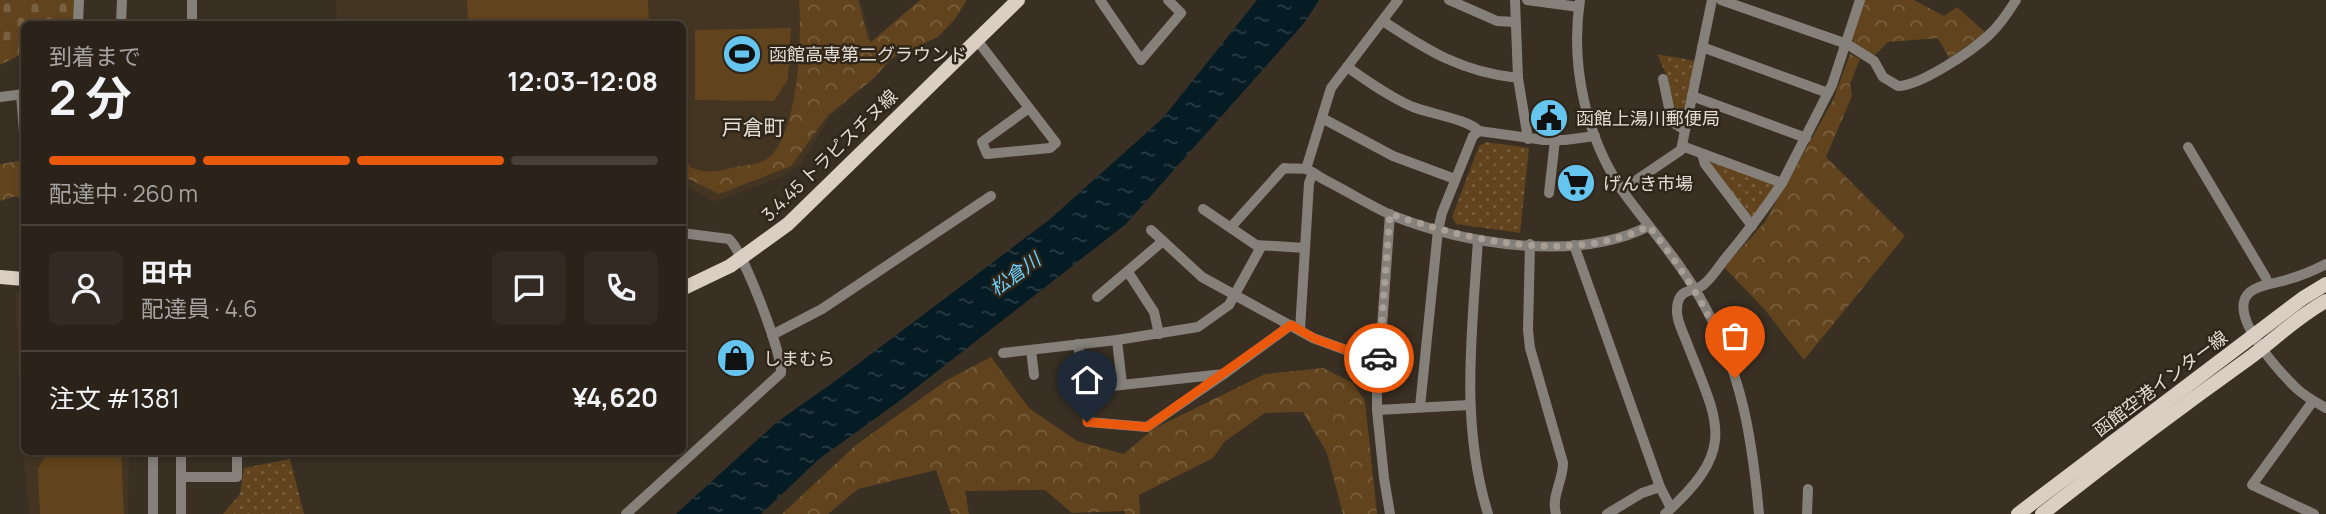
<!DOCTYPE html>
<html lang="ja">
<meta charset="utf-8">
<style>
:root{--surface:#2b231a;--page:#332b23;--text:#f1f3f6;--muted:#a6a4a2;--line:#474039;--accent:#ea580c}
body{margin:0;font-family:Manrope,"Noto Sans JP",sans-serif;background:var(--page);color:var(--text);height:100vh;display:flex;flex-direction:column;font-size:26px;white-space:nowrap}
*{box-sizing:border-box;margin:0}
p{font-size:23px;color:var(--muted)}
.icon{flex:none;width:38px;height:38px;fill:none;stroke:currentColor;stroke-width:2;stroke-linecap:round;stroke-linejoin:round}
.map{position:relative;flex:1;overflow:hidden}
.panel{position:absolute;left:21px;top:21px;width:665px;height:434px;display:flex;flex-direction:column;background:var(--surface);border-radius:10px;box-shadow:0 4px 10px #0003,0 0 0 2px var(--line)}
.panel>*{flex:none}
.pin{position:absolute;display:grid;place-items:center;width:60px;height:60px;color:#fff;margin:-72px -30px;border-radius:50% 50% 50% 0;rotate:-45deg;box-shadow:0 0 7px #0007}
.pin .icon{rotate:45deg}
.courier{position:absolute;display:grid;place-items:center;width:70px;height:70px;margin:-35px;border:5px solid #ea580c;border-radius:50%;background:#fff;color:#222;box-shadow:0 2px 9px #0007}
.overview em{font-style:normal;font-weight:700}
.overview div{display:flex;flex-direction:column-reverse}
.overview{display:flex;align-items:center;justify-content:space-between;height:119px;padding:0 28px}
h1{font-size:46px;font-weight:700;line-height:52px}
.bar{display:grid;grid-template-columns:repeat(4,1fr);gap:10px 7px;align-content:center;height:84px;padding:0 28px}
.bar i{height:9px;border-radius:5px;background:var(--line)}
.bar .current{background:var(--accent)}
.bar p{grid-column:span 4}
.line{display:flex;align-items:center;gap:18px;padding:0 28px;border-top:2px solid var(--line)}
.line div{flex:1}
.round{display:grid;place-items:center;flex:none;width:74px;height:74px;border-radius:10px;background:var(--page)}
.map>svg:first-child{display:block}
.built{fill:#443523}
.forest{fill:url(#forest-crowns)}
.cemetery{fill:url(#cemetery-stones)}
.park{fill:url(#park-dots)}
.garden{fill:#61441d}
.water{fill:url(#water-ripples)}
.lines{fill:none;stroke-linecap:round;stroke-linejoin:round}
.minor{stroke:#85807a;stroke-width:10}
.major{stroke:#dacfc2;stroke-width:14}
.done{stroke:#a8a097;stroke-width:7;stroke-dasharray:0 12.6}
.route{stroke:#ea580c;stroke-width:9}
.labels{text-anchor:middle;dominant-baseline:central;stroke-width:5;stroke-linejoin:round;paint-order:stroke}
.poi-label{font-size:18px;fill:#e3ddd5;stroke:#2f2519;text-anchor:start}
.street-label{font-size:18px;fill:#e3ddd5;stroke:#2f2519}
.water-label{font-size:19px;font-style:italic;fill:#6bd0fb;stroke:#2f2519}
.quarter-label{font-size:21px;fill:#e3ddd5;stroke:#2f2519}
</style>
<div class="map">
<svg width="2326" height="514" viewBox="0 0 2326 514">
<defs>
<pattern id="forest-crowns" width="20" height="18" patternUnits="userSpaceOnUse" patternTransform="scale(1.75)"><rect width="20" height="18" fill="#61441d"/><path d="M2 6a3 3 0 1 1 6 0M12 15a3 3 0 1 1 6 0" fill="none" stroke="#785f3d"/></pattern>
<pattern id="cemetery-stones" width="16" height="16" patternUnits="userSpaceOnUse" patternTransform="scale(1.75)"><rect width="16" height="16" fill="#61441d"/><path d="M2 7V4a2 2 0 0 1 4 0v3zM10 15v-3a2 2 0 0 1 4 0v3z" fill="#785f3d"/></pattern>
<pattern id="park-dots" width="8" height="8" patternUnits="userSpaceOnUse" patternTransform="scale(1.75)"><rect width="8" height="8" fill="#61441d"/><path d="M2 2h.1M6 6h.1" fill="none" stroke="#785f3d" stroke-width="1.8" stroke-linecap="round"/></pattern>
<pattern id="water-ripples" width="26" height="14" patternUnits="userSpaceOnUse" patternTransform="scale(1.75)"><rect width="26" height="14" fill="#061c25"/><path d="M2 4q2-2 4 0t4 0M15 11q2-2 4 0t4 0" fill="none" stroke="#2a3d44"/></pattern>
</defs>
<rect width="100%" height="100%" fill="#392f23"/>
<g class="built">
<polygon points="336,0 860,0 871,36 846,104 830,117 802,163 782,177 714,202 683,184 682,24 337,24"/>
<polygon points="15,292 24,292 24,452 129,452 128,514 29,514 21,431"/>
</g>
<g class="forest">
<path d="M799 0H858L868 38 871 42 920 0H967L955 19 938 37 892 58 873 79 828 115 791 166 719 194 683 176V150L690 167C709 175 716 171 736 167 745 165 760 164 767 159 799 138 802 34 799 0Z"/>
<polygon points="1864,0 1914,0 1944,16 1957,7 1986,33 1949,58 1938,38 1888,42 1874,56 1855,44 1852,39"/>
<polygon points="1850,54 1860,59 1850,84 1852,96 1826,157 1905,236 1804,360 1765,310 1724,267 1764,223 1784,188 1833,100"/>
<polygon points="24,160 24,197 13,197 0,201 0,164"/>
<polygon points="991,357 1029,408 1077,441 1124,454 1153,429 1265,374 1323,368 1353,383 1365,401 1377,514 1343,514 1327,453 1303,412 1265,413 1224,442 1213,458 1139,495 1140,514 1125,514 1125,511 1072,513 1045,490 965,491 969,514 951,514 936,470 858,489 828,514 782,514 856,445 947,380"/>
</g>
<polygon class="cemetery" points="0,0 75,0 74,24 24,24 24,53 0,65"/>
<g class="park">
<polygon points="1657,54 1695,61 1682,124 1675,118 1668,78"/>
<polygon points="1486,142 1529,148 1520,233 1456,224 1452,217 1479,146"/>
<polygon points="1711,161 1776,185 1752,220 1709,164"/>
<polygon points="290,459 304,514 223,514 240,494 244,468"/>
</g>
<g class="garden">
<polygon points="467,0 648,0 649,24 468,24"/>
<polygon points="791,28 788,79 774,101 695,100 695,30"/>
<polygon points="48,452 121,452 124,514 40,514 38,469"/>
</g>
<polygon class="water" points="1257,0 1319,0 1305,22 1126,224 898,402 819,459 761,514 676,514 777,422 834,382 1049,220 1163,118"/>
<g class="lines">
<g class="minor">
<polyline points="1100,0 1141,60 1181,13 1168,0"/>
<polyline points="1449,0 1497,21 1515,22"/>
<polyline points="1515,0 1518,78 1528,139"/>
<polyline points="1527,0 1579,7"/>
<path d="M1580 0C1570 66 1586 138 1624 193 1651 230 1682 264 1704 305 1742 374 1752 437 1759 514"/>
<path d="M1721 0 1847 44 1874 61 1883 77 1898 86C1920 86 1972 51 1989 35 2000 25 2008 13 2016 0"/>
<path d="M1383 21C1428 51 1462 72 1518 78"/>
<polyline points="78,24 79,0"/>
<polyline points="121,24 122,0"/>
<polyline points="192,24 192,0"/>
<polyline points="977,40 1056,143 1050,148 987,154 982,142 1029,108"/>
<polyline points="1702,47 1828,93"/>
<path d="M1347 67C1368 81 1389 97 1413 107 1431 114 1467 119 1479 131"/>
<polyline points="1663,79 1672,122 1685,130"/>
<polyline points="21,94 24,133"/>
<polyline points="1692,96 1806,138"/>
<polyline points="0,97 24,94"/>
<polyline points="1322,118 1393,156 1455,179"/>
<polyline points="1682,146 1782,183 1832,85 1860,0"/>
<polyline points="2188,147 2266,278"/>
<polyline points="1702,154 1705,164 1752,226"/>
<polyline points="1306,169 1331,88 1398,0"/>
<polyline points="1622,190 1681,150 1712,0"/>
<polyline points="1549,193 1555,140"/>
<polyline points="1203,209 1256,245 1305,248"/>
<path d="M1231 227 1284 168C1291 169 1299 168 1306 169 1312 171 1319 177 1325 180 1347 191 1369 205 1391 215 1464 244 1577 263 1649 226"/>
<polyline points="1151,230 1202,277 1313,338 1354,353 1371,365 1375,370 1377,384 1377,410 1384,478 1390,514"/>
<path d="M1478 240C1472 333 1460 423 1488 514"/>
<path d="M1530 244 1528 330 1530 348 1563 463C1563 481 1551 496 1556 514"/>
<polyline points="1574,245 1660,487 1671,508"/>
<path d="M2326 264C2313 271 2300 276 2286 280 2274 284 2260 284 2250 292 2225 313 2279 371 2295 387 2304 396 2315 402 2326 408"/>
<polyline points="1128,272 1154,312 1159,334"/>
<polyline points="1097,297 1163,241"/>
<polyline points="1300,330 1309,183 1313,173"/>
<polyline points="772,335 822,309 991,196"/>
<polyline points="1117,340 1122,384"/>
<polyline points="1078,344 1088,422 1147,427 1224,374"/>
<polyline points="1031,350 1034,375"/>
<polyline points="1003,353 1117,340 1198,327 1229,305 1261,247"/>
<polyline points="1375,370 1381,341 1390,214"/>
<polyline points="1084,389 1224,374 1291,325"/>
<polyline points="2313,401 2252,485 2314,514"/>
<polyline points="1420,407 1438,230 1442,213 1473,136 1479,131 1544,140 1565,140 1595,136"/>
<polyline points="1377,410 1469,405"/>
<polyline points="153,452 153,514"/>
<polyline points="181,477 237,477 237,452"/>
<polyline points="181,514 181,452"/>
<path d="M626 514 781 373C783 355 743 251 729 239L682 233"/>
<polyline points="1607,514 1642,493 1660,487"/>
<path d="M1665 514C1738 448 1719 425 1687 343 1682 330 1674 316 1678 302 1682 288 1694 292 1703 285 1711 279 1718 268 1724 260 1745 235 1764 210 1782 183"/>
<polyline points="1807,514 1808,489"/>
</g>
<g class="major">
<polyline points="0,277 24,279"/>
<polyline points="682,289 730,266 788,224 1018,0"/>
<polyline points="2018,514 2303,298 2326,284"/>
<path d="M2042 514C2109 461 2178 409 2248 359 2274 340 2297 317 2326 301"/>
</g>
</g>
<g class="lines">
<path class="done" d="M1379 358 1390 214C1468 240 1572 265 1649 226 1687 275 1715 319 1735 378"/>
<path class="route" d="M1087 422 1147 427 1291 325C1299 329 1307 335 1316 339 1337 348 1361 351 1375 370L1379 358"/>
</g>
<defs>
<g id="stadium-disc" transform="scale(2.0125)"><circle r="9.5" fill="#65c5ee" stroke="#2f2519"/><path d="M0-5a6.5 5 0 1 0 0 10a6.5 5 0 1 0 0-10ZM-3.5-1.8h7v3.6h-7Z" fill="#111"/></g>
<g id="civic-disc" transform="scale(2.0125)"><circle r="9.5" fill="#65c5ee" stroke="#2f2519"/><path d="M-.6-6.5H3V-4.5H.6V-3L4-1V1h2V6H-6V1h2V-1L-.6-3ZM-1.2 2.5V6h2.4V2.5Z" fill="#111"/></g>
<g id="supermarket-disc" transform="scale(2.0125)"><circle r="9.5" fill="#65c5ee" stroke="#2f2519"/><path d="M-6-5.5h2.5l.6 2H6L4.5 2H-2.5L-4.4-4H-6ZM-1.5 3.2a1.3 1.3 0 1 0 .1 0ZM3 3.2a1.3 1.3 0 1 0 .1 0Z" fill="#111"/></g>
<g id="shop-disc" transform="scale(2.0125)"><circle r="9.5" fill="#65c5ee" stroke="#2f2519"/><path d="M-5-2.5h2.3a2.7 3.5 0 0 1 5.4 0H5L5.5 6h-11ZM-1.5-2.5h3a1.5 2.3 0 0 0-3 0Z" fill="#111"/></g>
</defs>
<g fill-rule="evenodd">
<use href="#stadium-disc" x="742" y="54"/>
<use href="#civic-disc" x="1549" y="118"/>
<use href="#supermarket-disc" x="1576" y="183"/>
<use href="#shop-disc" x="736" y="358"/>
</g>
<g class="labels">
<g class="poi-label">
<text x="769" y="54">函館高専第二グラウンド</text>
<text x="1576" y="118">函館上湯川郵便局</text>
<text x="1603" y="183">げんき市場</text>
<text x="763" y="358">しまむら</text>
</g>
<g class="street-label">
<text transform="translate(829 155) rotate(-44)">3.4.45 トラピスチヌ線</text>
<text transform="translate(2160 383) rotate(-37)">函館空港インター線</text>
</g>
<g class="water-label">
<text transform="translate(1015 274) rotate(-36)">松倉川</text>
</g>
<g class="quarter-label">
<text x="753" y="127">戸倉町</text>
</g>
</g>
</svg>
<div class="pin" style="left:1735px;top:378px;background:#ea580c"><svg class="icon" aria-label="bag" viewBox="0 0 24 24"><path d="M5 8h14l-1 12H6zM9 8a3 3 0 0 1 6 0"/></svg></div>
<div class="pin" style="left:1087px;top:422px;background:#1f2937"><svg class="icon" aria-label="home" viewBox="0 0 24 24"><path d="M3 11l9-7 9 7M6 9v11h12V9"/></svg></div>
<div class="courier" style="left:1379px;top:358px"><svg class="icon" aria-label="car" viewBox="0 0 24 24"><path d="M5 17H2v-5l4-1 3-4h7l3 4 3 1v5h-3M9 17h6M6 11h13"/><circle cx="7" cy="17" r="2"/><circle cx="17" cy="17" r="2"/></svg></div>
<section class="panel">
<div class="overview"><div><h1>2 分</h1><p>到着まで</p></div><em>12:03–12:08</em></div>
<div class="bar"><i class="current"></i><i class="current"></i><i class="current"></i><i></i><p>配達中 · 260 m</p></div>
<div class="line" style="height:126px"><a class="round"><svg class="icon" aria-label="person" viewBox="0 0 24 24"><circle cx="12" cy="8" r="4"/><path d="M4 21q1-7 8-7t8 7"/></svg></a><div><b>田中</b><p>配達員 · 4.6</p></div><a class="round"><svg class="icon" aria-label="chat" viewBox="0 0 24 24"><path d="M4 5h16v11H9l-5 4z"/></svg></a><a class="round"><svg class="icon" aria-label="phone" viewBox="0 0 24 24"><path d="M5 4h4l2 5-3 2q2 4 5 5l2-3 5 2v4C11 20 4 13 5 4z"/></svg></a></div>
<div class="line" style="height:91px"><div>注文 #1381</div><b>¥4,620</b></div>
</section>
</div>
